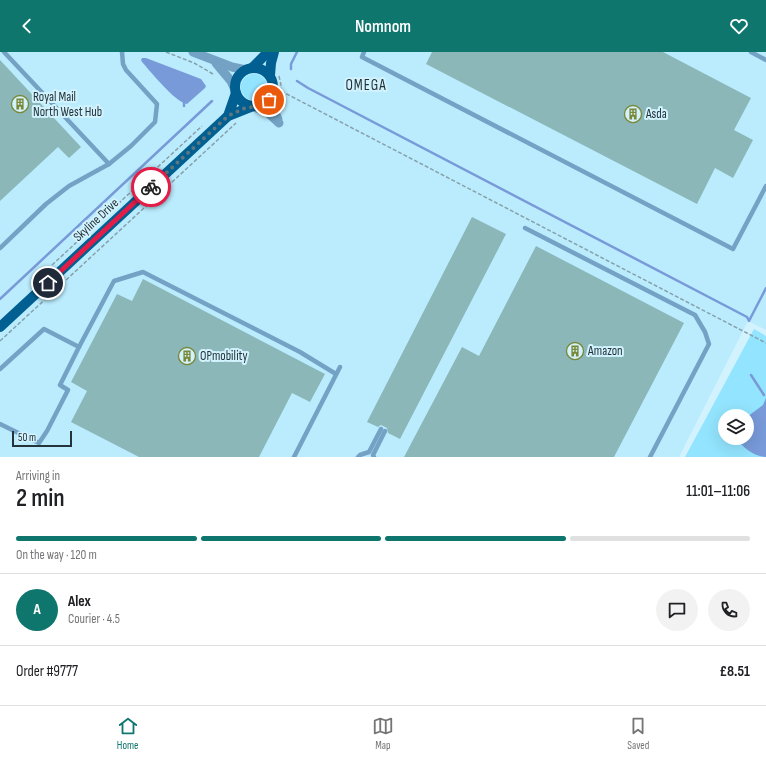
<!DOCTYPE html>
<meta charset="utf-8">
<style>
:root{--surface:#fff;--page:#f2f2f2;--text:#202124;--muted:#757577;--line:#e0e0e0;--accent:#0f766e}
body{margin:0;font-family:"Sofia Sans Condensed",sans-serif;background:var(--page);color:var(--text);height:100vh;display:flex;flex-direction:column;font-size:15px;white-space:nowrap}
*{box-sizing:border-box;margin:0}
p{font-size:13px;color:var(--muted)}
.icon{flex:none;width:22px;height:22px;fill:none;stroke:currentColor;stroke-width:2;stroke-linecap:round;stroke-linejoin:round}
.map{position:relative;height:405px;overflow:hidden}
.panel{display:flex;flex-direction:column;background:var(--surface);flex:1}
.panel>*{flex:none}
.fabs{position:absolute;left:718px;top:357px;display:grid;gap:8px}
.fabs a{display:grid;place-items:center;width:36px;height:36px;border-radius:50%;background:var(--surface);box-shadow:0 4px 16px #0002;font-size:20px}
.scale{position:absolute;left:12px;bottom:10px;width:60px;box-sizing:border-box;padding-left:4px;border:2px solid #233339;border-top:0;font-size:11px;line-height:14px;white-space:nowrap;color:#233339;-webkit-text-stroke:3px #d2f3fe;paint-order:stroke}
.pin{position:absolute;display:grid;place-items:center;width:34px;height:34px;color:#fff;margin:-17px;border:2px solid #fff;border-radius:50%;box-shadow:0 1px 4px #0007}
.courier{position:absolute;display:grid;place-items:center;width:40px;height:40px;margin:-20px;border:3px solid #e11d48;border-radius:50%;background:#fff;color:#222;box-shadow:0 1px 5px #0007}
.headline em{font-style:normal;font-weight:600}
.headline div{display:flex;flex-direction:column-reverse}
.headline{display:flex;align-items:center;justify-content:space-between;height:68px;padding:0 16px}
h1{font-size:26px;font-weight:600;line-height:30px}
.bar{display:grid;grid-template-columns:repeat(4,1fr);gap:6px 4px;align-content:center;height:48px;padding:0 16px}
.bar i{height:5px;border-radius:3px;background:var(--line)}
.bar .selected{background:var(--accent)}
.bar p{grid-column:span 4}
.line{display:flex;align-items:center;gap:10px;padding:0 16px;border-top:1px solid var(--line)}
.line div{flex:1}
.round{display:grid;place-items:center;flex:none;width:42px;height:42px;border-radius:21px;background:var(--page)}
header{display:flex;justify-content:space-between;align-items:center;height:52px;padding:0 16px;background:var(--accent);color:#fff;font-size:18px;font-weight:600}
.tab-bar{display:flex;justify-content:space-around;align-items:center;height:56px;border-top:1px solid var(--line);background:var(--surface);font-size:11px;color:var(--muted)}
.tab-bar a{display:grid;justify-items:center;gap:2px}
.tab-bar .selected{color:var(--accent)}
.map>svg:first-child{display:block}
.built{fill:#baecfe}
.green{fill:#93e4fe;fill-rule:evenodd}
.water{fill:#789ad9}
.lines{fill:none;stroke-linecap:round;stroke-linejoin:round}
.stream{stroke:#789ad9;stroke-width:2.5}
.building{fill:#8bb7b9}
.path{stroke:#87a1aa;stroke-width:1.5;stroke-dasharray:4 2;stroke-linecap:butt}
.lane{stroke:#73a2c5;stroke-width:4.5}
.street{stroke:#73a2c5;stroke-width:9}
.primary{stroke:#016091;stroke-width:10}
.done{stroke:#60767e;stroke-width:4;stroke-dasharray:0 7.2}
.route{stroke:#e11d48;stroke-width:5}
.labels{text-anchor:middle;dominant-baseline:central;stroke-width:4;stroke-linejoin:round;paint-order:stroke}
.poi-label{font-size:13px;fill:#233339;stroke:#d2f3fe;text-anchor:start}
.street-label{font-size:13px;fill:#233339;stroke:#d2f3fe}
.quarter-label{font-size:15px;letter-spacing:1px;fill:#233339;stroke:#d2f3fe}
</style>
<header><svg class="icon" aria-label="back" viewBox="0 0 24 24"><path d="M15 5l-7 7 7 7"/></svg>Nomnom<svg class="icon" aria-label="heart" viewBox="0 0 24 24"><path d="M12 20l-8-8c-3-5 5-10 8-4 3-6 11-1 8 4z"/></svg></header>
<div class="map">
<svg width="766" height="405" viewBox="0 0 766 405">
<rect width="100%" height="100%" fill="#d2f3fe"/>
<polygon class="built" points="0,0 766,0 766,278 748,269 679,405 0,405"/>
<g class="green">
<circle cx="254" cy="35" r="13"/>
<path d="M754 277 766 284V405H685ZM725 364H747V386H725Z"/>
</g>
<g class="water">
<path d="M142 6H146L201 27 206 34 205 36 187 52C175 50 151 20 142 10L141 8Z"/>
<path d="M766 346V405C755 405 742 395 736 386H747V365L763 353Z"/>
</g>
<g class="lines">
<g class="stream">
<polyline points="291,17 291,12 297,0"/>
<polyline points="297,29 308,36 747,265 749,269 766,236"/>
<polyline points="184,54 184,51"/>
<polyline points="0,247 212,49"/>
<polyline points="751,323 764,343"/>
</g>
</g>
<g class="building">
<polygon points="432,0 663,0 751,46 734,78 753,88 733,126 715,116 697,152 426,12"/>
<polygon points="0,8 81,95 69,106 58,95 0,149"/>
<polygon points="472,165 506,182 400,387 388,381 387,376 381,373 378,375 367,370"/>
<polygon points="536,194 684,271 614,405 404,405 462,295 479,304"/>
<polygon points="143,227 325,322 310,350 292,341 259,405 139,405 71,370 87,339 71,330 117,242 132,249"/>
</g>
<g class="lines">
<g class="path">
<polyline points="166,0 194,11 213,22"/>
<polyline points="279,24 281,33 281,38"/>
<polyline points="281,39 766,291"/>
<polyline points="52,213 202,74"/>
<polyline points="0,289 236,71"/>
</g>
<g class="lane">
<polyline points="4,0 109,112"/>
<polyline points="364,0 362,5 733,197 766,134"/>
<polyline points="751,0 766,8"/>
<polyline points="525,176 695,263 705,280 709,292 650,405"/>
<polyline points="0,196 46,152 69,134 109,112 131,94 155,70 157,52 126,18 123,12 122,0"/>
<polyline points="79,295 114,229 143,220 300,300 336,322"/>
<polyline points="0,317 44,277 79,295 60,333 68,338 47,379 39,391 0,372"/>
<polyline points="294,405 340,315"/>
<polyline points="358,405 360,403 369,400 381,377"/>
<polyline points="374,405 373,403 385,379"/>
</g>
<g class="street">
<polyline points="193,0 232,15 246,18"/>
<polyline points="216,11 231,29 235,38"/>
<polyline points="272,44 273,56 278,67"/>
<polyline points="254,55 267,60 279,71"/>
</g>
<g class="primary">
<circle cx="254" cy="35" r="19"/>
<polyline points="252,16 268,0"/>
<polyline points="270,23 271,11 274,0"/>
<polyline points="228,64 236,41"/>
<polyline points="0,275 228,64 253,54"/>
</g>
</g>
<g class="lines">
<polyline class="done" points="151,135 228,64 245,56 260,54 269,48"/>
<polyline class="route" points="48,231 151,135"/>
</g>
<defs>
<g id="building-ring" transform="scale(0.9)"><circle r="9.5" fill="#d2f3fe" stroke="#7a8837" stroke-width="1.5"/><path d="M-4-6H4V6H1V3H-1V6H-4ZM-2.5-4.3h1.7v1.8h-1.7ZM.8-4.3h1.7v1.8H.8ZM-2.5-1h1.7V.8h-1.7ZM.8-1h1.7V.8H.8Z" fill="#7a8837"/></g>
</defs>
<g fill-rule="evenodd">
<use href="#building-ring" x="20" y="52"/>
<use href="#building-ring" x="633" y="62"/>
<use href="#building-ring" x="575" y="299"/>
<use href="#building-ring" x="187" y="304"/>
</g>
<g class="labels">
<g class="poi-label">
<text x="33" y="45">Royal Mail<tspan x="33" dy="15">North West Hub</tspan></text>
<text x="646" y="62">Asda</text>
<text x="588" y="299">Amazon</text>
<text x="200" y="304">OPmobility</text>
</g>
<g class="street-label">
<text transform="translate(96 168) rotate(-43)">Skyline Drive</text>
</g>
<g class="quarter-label">
<text x="366" y="33">OMEGA</text>
</g>
</g>
</svg>
<div class="fabs">
<a><svg class="icon" aria-label="layers" viewBox="0 0 24 24"><path d="M12 4l9 5-9 5-9-5zM3 14l9 5 9-5"/></svg></a>
</div>
<div class="scale">50 m</div>
<div class="pin" style="left:269px;top:48px;background:#ea580c"><svg class="icon" aria-label="bag" viewBox="0 0 24 24"><path d="M5 8h14l-1 12H6zM9 8a3 3 0 0 1 6 0"/></svg></div>
<div class="pin" style="left:48px;top:231px;background:#1f2937"><svg class="icon" aria-label="home" viewBox="0 0 24 24"><path d="M3 11l9-7 9 7M6 9v11h12V9"/></svg></div>
<div class="courier" style="left:151px;top:135px"><svg class="icon" aria-label="bike" viewBox="0 0 24 24"><circle cx="6" cy="16" r="4"/><circle cx="18" cy="16" r="4"/><path d="M6 16l4-8h5l3 8M10 8l3 8H6M13 5h3"/></svg></div>
</div>
<section class="panel">
<div class="headline"><div><h1>2 min</h1><p>Arriving in</p></div><em>11:01–11:06</em></div>
<div class="bar"><i class="selected"></i><i class="selected"></i><i class="selected"></i><i></i><p>On the way · 120 m</p></div>
<div class="line" style="height:72px"><b class="round" style="background:var(--accent);color:#fff">A</b><div><b>Alex</b><p>Courier · 4.5</p></div><a class="round"><svg class="icon" aria-label="chat" viewBox="0 0 24 24"><path d="M4 5h16v11H9l-5 4z"/></svg></a><a class="round"><svg class="icon" aria-label="phone" viewBox="0 0 24 24"><path d="M5 4h4l2 5-3 2q2 4 5 5l2-3 5 2v4C11 20 4 13 5 4z"/></svg></a></div>
<div class="line" style="height:52px"><div>Order #9777</div><b>£8.51</b></div>
</section>
<nav class="tab-bar">
<a class="selected"><svg class="icon" aria-label="home" viewBox="0 0 24 24"><path d="M3 11l9-7 9 7M6 9v11h12V9"/></svg>Home</a>
<a><svg class="icon" aria-label="map" viewBox="0 0 24 24"><path d="M3 6l6-2 6 2 6-2v14l-6 2-6-2-6 2zM9 4v14M15 6v14"/></svg>Map</a>
<a><svg class="icon" aria-label="saved" viewBox="0 0 24 24"><path d="M7 4h10v16l-5-4-5 4z"/></svg>Saved</a>
</nav>
